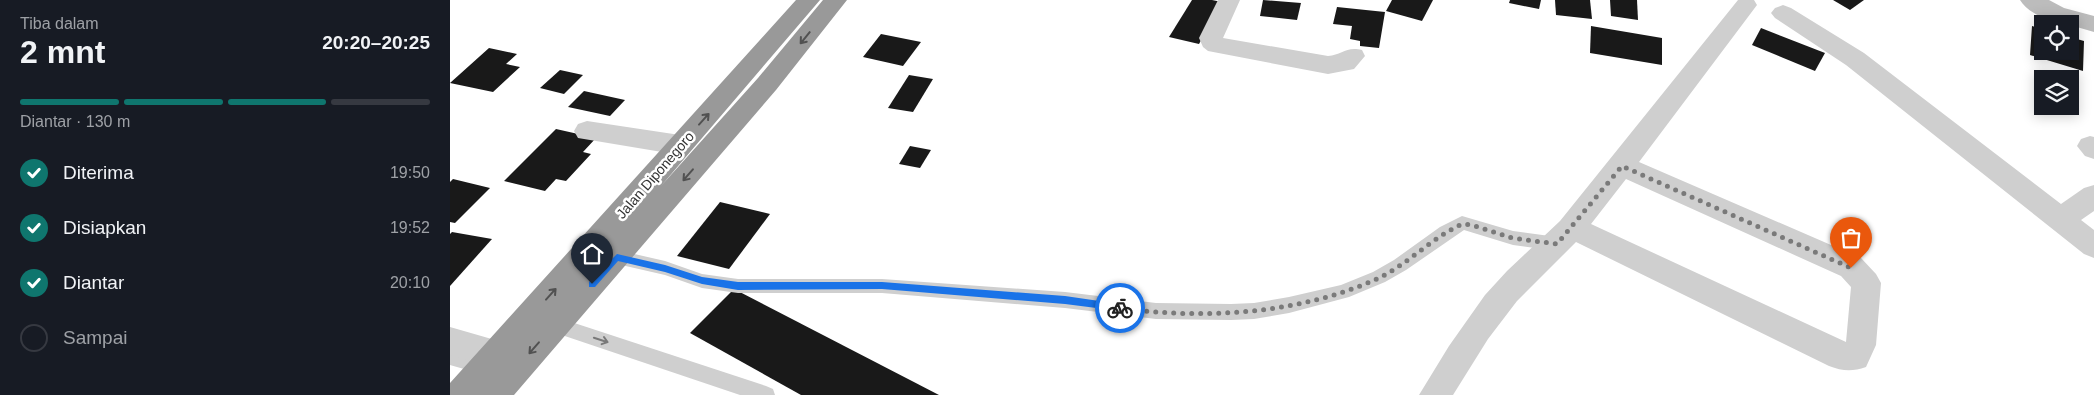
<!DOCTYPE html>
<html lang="id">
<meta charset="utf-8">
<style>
:root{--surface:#171b24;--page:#20242c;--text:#f1f3f6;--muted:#9ea1a6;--line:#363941;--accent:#0f766e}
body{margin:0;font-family:Helvetica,sans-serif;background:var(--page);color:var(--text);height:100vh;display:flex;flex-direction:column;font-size:19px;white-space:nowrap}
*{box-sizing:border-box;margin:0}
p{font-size:16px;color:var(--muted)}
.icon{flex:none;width:28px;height:28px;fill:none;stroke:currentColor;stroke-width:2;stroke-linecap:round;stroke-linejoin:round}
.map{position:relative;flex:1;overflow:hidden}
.details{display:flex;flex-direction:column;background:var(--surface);width:450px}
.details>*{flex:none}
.buttons{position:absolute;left:1584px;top:15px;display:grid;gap:10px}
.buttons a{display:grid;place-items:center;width:45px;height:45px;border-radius:0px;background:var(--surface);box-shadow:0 2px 12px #0003;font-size:25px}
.pin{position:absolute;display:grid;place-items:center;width:42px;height:42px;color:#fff;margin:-51px -21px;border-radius:50% 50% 50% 0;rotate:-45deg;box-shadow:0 0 5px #0007}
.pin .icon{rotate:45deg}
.courier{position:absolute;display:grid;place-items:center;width:50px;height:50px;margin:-25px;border:4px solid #1a73e8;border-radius:50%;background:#fff;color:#222;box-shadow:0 1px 6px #0007}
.headline em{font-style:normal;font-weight:800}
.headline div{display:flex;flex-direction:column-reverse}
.headline{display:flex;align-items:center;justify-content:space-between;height:85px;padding:0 20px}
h1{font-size:32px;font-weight:800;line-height:38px}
.bar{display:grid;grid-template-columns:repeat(4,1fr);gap:8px 5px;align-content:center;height:60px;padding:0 20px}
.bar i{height:6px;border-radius:4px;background:var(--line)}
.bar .selected{background:var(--accent)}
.bar p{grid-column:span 4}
ol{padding:0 20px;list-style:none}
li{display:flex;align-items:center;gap:15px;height:55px}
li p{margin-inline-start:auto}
li .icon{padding:5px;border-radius:50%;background:var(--accent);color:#fff;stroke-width:4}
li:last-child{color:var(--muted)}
li i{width:28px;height:28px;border:2px solid var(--line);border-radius:50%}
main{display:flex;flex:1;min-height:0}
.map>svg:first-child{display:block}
.building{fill:#191919}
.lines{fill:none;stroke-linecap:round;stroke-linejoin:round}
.lane{fill:#cfcfcf;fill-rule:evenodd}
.street{fill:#cfcfcf;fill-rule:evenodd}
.secondary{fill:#bcbcbc;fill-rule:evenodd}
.highway{fill:#999;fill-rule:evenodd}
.oneway{stroke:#515151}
.oneway2{stroke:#797979}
.route{fill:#1a73e8}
.done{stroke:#7a7a7a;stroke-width:5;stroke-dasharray:0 9}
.labels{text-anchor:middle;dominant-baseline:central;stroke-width:5;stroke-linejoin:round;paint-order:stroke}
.street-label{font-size:14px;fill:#323232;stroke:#fff}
</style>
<main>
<section class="details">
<div class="headline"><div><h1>2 mnt</h1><p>Tiba dalam</p></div><em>20:20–20:25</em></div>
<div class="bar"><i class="selected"></i><i class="selected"></i><i class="selected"></i><i></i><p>Diantar · 130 m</p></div>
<ol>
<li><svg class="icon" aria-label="check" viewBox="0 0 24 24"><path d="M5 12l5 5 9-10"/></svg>Diterima<p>19:50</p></li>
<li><svg class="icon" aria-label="check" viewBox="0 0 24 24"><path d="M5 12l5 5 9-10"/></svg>Disiapkan<p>19:52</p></li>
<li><svg class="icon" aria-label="check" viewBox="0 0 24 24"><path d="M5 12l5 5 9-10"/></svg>Diantar<p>20:10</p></li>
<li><i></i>Sampai</li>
</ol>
</section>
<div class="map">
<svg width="1644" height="395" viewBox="0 0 1644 395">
<rect width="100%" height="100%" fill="#fff"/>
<g class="building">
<polygon points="742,0 762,0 772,2 749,44 719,37"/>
<polygon points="813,0 851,3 847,20 810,16"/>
<polygon points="942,0 983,0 972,21 936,11"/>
<polygon points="1060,0 1091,0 1089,9 1059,3"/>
<polygon points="1105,0 1140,0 1142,19 1106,15"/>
<polygon points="1160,0 1187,0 1188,20 1161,16"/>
<polygon points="1383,0 1414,0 1400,10"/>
<polygon points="887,7 935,12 929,48 910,46 910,41 900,39 902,26 883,24"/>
<polygon points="1141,26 1212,38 1212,65 1140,53"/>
<polygon points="1582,26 1592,29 1592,51 1620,51 1620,37 1634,41 1633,71 1580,55"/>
<polygon points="1311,28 1375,53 1365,71 1302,45"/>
<polygon points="431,34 471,42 453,66 413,57"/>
<polygon points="39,48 67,54 56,64 70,67 43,92 0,83"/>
<polygon points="110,70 133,75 114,94 90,88"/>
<polygon points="459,75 483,79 463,112 438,108"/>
<polygon points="134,91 175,100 160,116 118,107"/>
<polygon points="106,129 146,138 133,152 141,154 116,181 106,179 95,191 54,181"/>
<polygon points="460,146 481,150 470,168 449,164"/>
<polygon points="3,179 40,188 5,223 0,222 0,182"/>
<polygon points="270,202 320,214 279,269 227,256"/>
<polygon points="2,232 42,239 0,286 0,234"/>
<polygon points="284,289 489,395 351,395 240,333"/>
</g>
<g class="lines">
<g class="lane">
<polygon points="1012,216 1063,231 1107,237 1113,239 1115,244 1113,249 1107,251 1063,245 1014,230 956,270 935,282 899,297 839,313 804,319 781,320 706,319 615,308 432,293 288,293 252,288 215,275 167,264 161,262 158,257 161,252 167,250 215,261 252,274 288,279 432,279 615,292 706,303 781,304 804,303 839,297 891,285 923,272 944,260 990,227"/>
<polygon points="100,315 316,386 323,389 325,395 290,395 94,329 91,323 94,317"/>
<polygon points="0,349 42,361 44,367 42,373 35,375 0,365"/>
</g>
<g class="street">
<path d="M768 0H790L773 38 878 56C892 55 896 46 912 50L915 56 904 69 878 74 758 51 753 47 749 38Z"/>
<path d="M1288 0H1304L1307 5 1189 162 1411 258 1426 274 1431 283 1426 345 1416 367C1402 372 1392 371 1379 366L1126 242 1067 301 1038 339 1003 395H969L999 346 1035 295 1057 271 1110 221ZM1176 179 1391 276 1401 287 1396 342 1141 224Z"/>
<polygon points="1333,5 1341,8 1414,53 1611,204 1634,188 1644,185 1644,211 1631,220 1644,230 1644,258 1634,254 1396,65 1325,18 1321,13 1325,8"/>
<polygon points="137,121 230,135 239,138 243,145 239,152 230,155 128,138 124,131 128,124"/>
<polygon points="1640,136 1644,137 1644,159 1635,156 1627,146 1631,139"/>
<polygon points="0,327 59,344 64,354 59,364 48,368 0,355"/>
</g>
<path class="secondary" d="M1570 0H1599L1614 8 1644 16V32L1620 25V24C1604 24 1578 14 1570 0Z"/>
<polygon class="highway" points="346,0 370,0 211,186 308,78 373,0 397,0 326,90 64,395 0,395 0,383"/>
</g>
<defs><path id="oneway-shaft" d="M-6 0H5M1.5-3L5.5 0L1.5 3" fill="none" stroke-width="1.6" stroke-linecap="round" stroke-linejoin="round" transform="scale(1.25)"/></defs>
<g class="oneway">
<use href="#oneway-shaft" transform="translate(355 38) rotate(129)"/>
<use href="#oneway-shaft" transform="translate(254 119) rotate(-48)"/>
<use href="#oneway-shaft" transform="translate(238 175) rotate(131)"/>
<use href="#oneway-shaft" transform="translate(101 294) rotate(-48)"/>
<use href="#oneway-shaft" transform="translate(84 348) rotate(131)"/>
</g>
<use class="oneway2" href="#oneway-shaft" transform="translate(151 340) rotate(18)"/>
<polygon class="route" points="167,254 215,265 252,277 288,282 432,282 615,296 670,304 675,308 670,311 615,304 432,289 288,290 252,284 215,272 168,261 145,287 139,287 139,282"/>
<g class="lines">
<path class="done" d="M670 308C754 320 851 314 929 278 959 263 982 238 1012 224L1022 225 1062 238 1107 244 1172 166 1401 268"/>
</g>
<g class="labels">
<g class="street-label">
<text transform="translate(205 175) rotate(-49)">Jalan Diponegoro</text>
</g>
</g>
</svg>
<div class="buttons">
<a><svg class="icon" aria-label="locate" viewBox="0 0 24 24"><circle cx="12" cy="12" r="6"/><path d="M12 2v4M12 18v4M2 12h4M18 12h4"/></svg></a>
<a><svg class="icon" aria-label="layers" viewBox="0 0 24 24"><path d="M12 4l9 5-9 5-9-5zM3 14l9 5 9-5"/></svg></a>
</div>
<div class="pin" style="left:1401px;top:268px;background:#ea580c"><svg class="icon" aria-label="bag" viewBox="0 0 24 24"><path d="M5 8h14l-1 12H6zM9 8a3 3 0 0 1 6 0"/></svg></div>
<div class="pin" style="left:142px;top:284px;background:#1f2937"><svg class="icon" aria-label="home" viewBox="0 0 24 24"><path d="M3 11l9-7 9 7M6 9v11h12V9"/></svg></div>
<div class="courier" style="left:670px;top:308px"><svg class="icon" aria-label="bike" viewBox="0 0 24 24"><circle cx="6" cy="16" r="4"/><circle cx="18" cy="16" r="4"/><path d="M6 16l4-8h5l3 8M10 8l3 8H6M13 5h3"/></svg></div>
</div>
</main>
